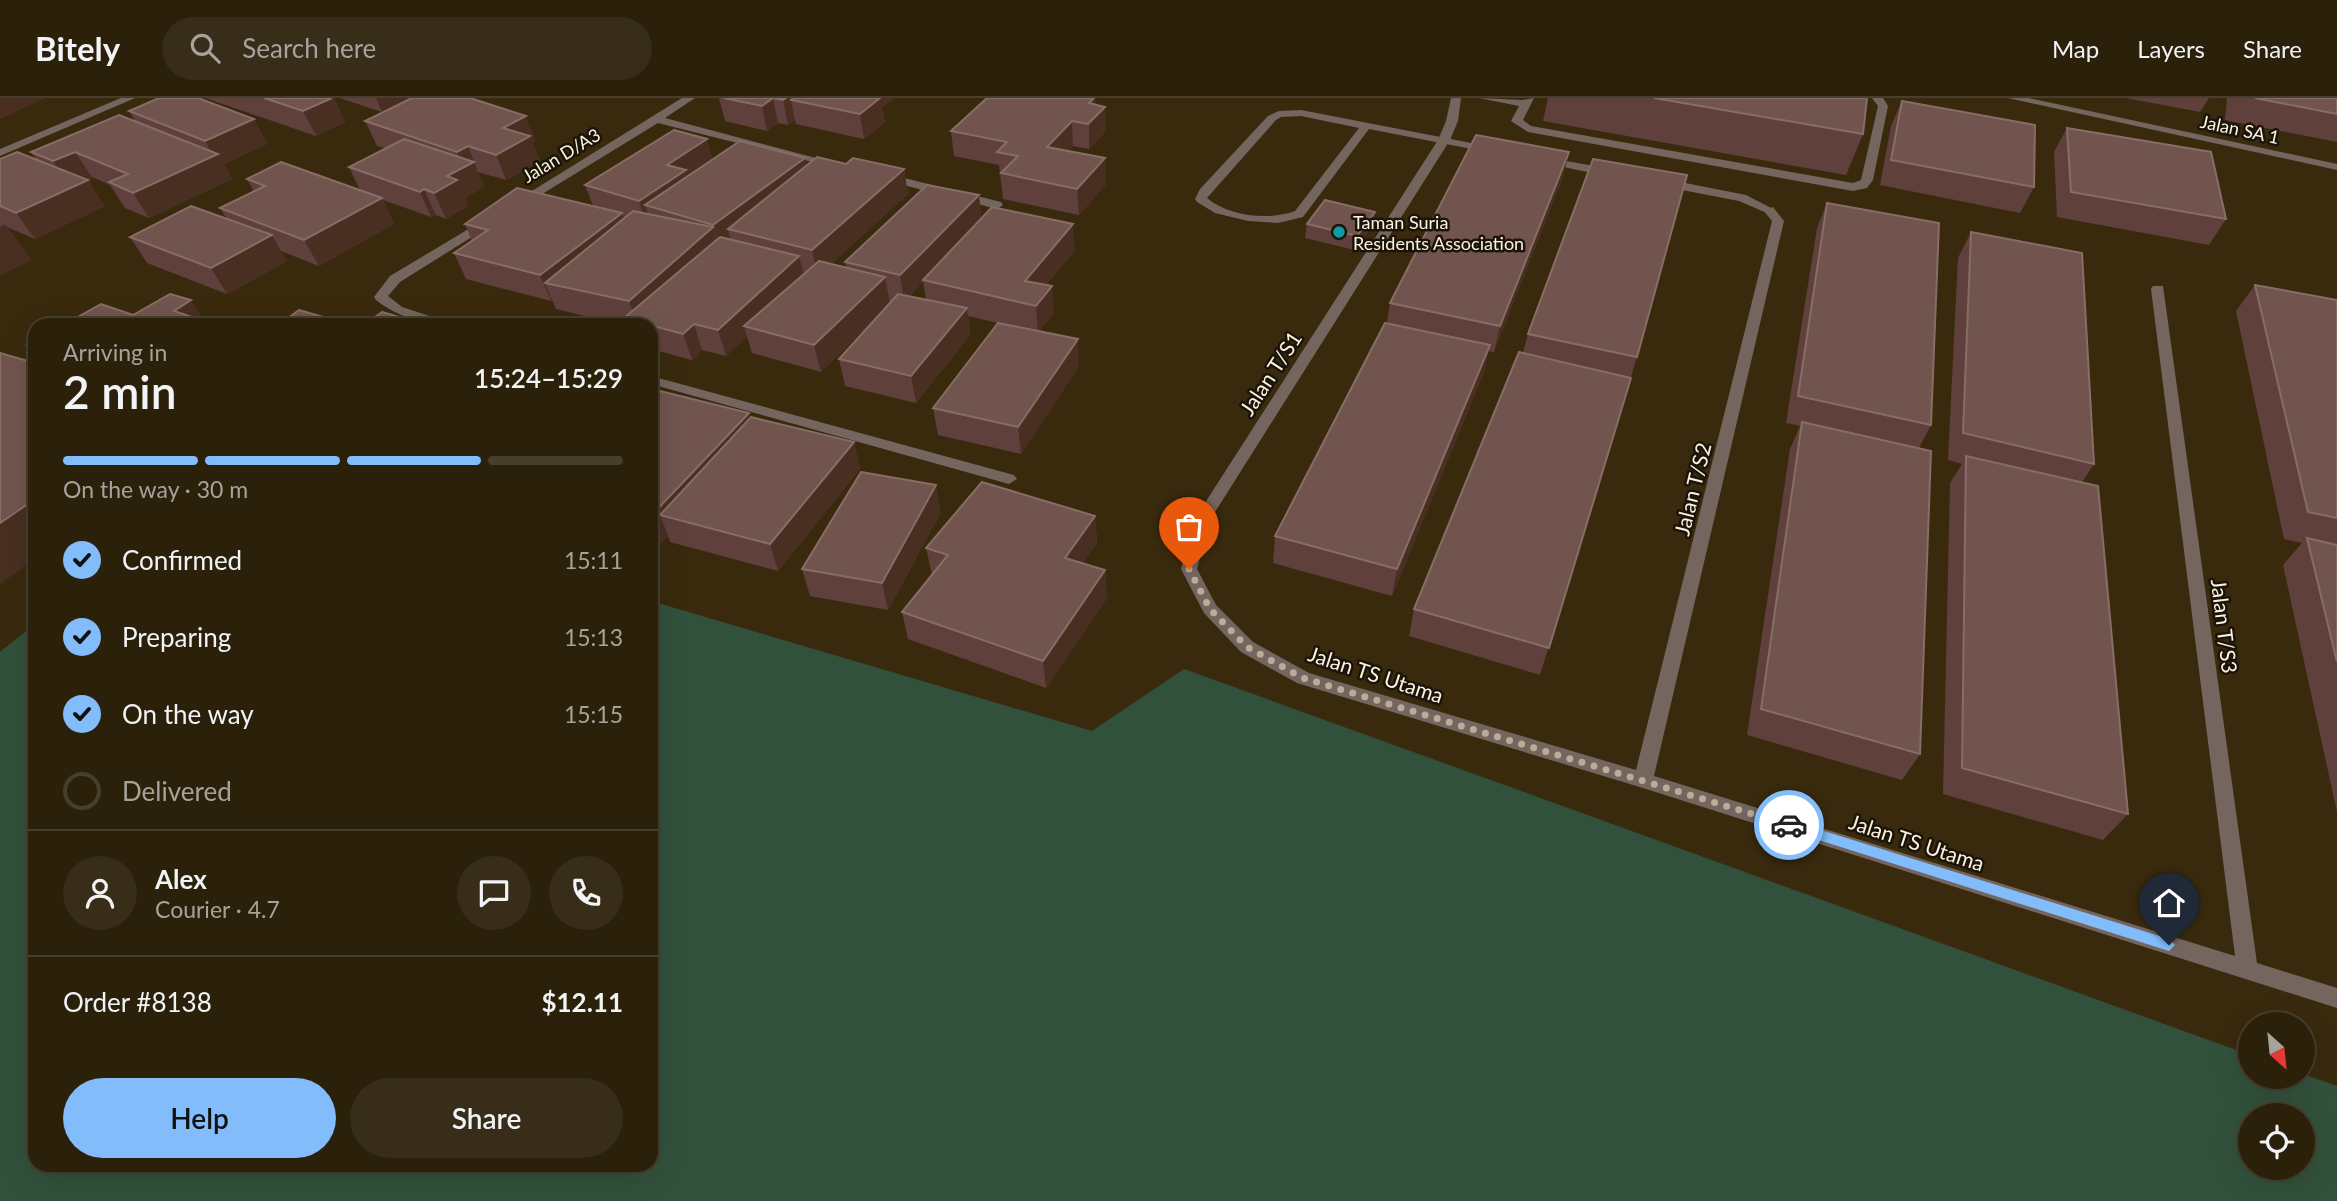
<!DOCTYPE html>
<meta charset="utf-8">
<style>
:root{--surface:#2b200a;--page:#372d18;--text:#f1f3f6;--muted:#a6a39c;--line:#473e2b;--accent:#82bcfa}
body{margin:0;font-family:Lato,sans-serif;background:var(--page);color:var(--text);height:100vh;display:flex;flex-direction:column;font-size:26px;white-space:nowrap}
*{box-sizing:border-box;margin:0}
p{font-size:23px;color:var(--muted)}
.icon{flex:none;width:38px;height:38px;fill:none;stroke:currentColor;stroke-width:2;stroke-linecap:round;stroke-linejoin:round}
.map{position:relative;flex:1;overflow:hidden}
.drawer{position:absolute;left:28px;top:220px;width:630px;height:854px;display:flex;flex-direction:column;background:var(--surface);border-radius:21px;box-shadow:0 7px 28px #0002,0 0 0 2px var(--line)}
.drawer>*{flex:none}
.needle{width:46px;rotate:153deg}
.tools{position:absolute;left:2238px;top:914px;display:grid;gap:14px}
.tools a{display:grid;place-items:center;width:77px;height:77px;border-radius:50%;background:var(--surface);box-shadow:0 7px 28px #0002,0 0 0 2px var(--line);font-size:35px}
.pin{position:absolute;display:grid;place-items:center;width:60px;height:60px;color:#fff;margin:-72px -30px;border-radius:50% 50% 50% 0;rotate:-45deg;box-shadow:0 0 7px #0007}
.pin .icon{rotate:45deg}
.courier{position:absolute;display:grid;place-items:center;width:70px;height:70px;margin:-35px;border:5px solid #82bcfa;border-radius:50%;background:#fff;color:#222;box-shadow:0 2px 9px #0007}
.headline em{font-style:normal;font-weight:600}
.headline div{display:flex;flex-direction:column-reverse}
.headline{display:flex;align-items:center;justify-content:space-between;height:119px;padding:0 35px}
h1{font-size:46px;font-weight:600;line-height:52px}
.bar{display:grid;grid-template-columns:repeat(4,1fr);gap:10px 7px;align-content:center;height:84px;padding:0 35px}
.bar i{height:9px;border-radius:5px;background:var(--line)}
.bar .active{background:var(--accent)}
.bar p{grid-column:span 4}
.line{display:flex;align-items:center;gap:18px;padding:0 35px;border-top:2px solid var(--line)}
.line div{flex:1}
.round{display:grid;place-items:center;flex:none;width:74px;height:74px;border-radius:37px;background:var(--page)}
ol{padding:0 35px;list-style:none}
li{display:flex;align-items:center;gap:21px;height:77px}
li p{margin-inline-start:auto}
li .icon{padding:7px;border-radius:50%;background:var(--accent);color:#111;stroke-width:4}
li:last-child{color:var(--muted)}
li i{width:38px;height:38px;border:4px solid var(--line);border-radius:50%}
.action{display:flex;gap:14px;margin-top:auto;padding:14px 35px}
.action a{flex:1;height:80px;border-radius:42px;background:var(--accent);color:#111;font-size:28px;font-weight:600;line-height:80px;text-align:center}
.action a+a{background:var(--page);color:var(--text)}
header{display:flex;align-items:center;gap:42px;box-sizing:border-box;height:98px;padding:0 35px;background:var(--surface);border-bottom:2px solid var(--line)}
header strong{font-size:33px}
nav{display:flex;gap:38px;margin-inline-start:auto;font-size:24px}
.search{width:490px;height:63px;background:var(--page);display:flex;align-items:center;gap:18px;box-sizing:border-box;padding:0 24px;border-radius:38px;color:var(--muted);font-size:26px}
.map>svg:first-child{display:block}
.green{fill:#32513c;fill-rule:evenodd}
.lines{fill:none;stroke-linecap:round;stroke-linejoin:round}
.lane{fill:#74655f;fill-rule:evenodd}
.street{fill:#74655f;fill-rule:evenodd}
.wall{fill:#60403d;fill-rule:evenodd}
.shaded-wall{fill:#492f22}
.building{fill:#71544e;stroke:#876d66;stroke-width:2}
.route{fill:#82bcfa}
.done{stroke:#b8ad98;stroke-width:7;stroke-dasharray:0 12.6}
.culture-dot{fill:#0f9aa8;stroke:#1b1408;stroke-width:2.5}
.labels{text-anchor:middle;dominant-baseline:central;stroke-width:5;stroke-linejoin:round;paint-order:stroke}
.far-street-label{font-size:18px;fill:#fdf3e3;stroke:#1b1408}
.far-poi-label{font-size:18px;fill:#fdf3e3;stroke:#1b1408;text-anchor:start}
.street-label{font-size:21px;fill:#fdf3e3;stroke:#1b1408}
</style>
<header>
<strong>Bitely</strong>
<div class="search"><svg class="icon" aria-label="search" viewBox="0 0 24 24"><circle cx="10" cy="10" r="6"/><path d="M15 15l6 6"/></svg>Search here</div>
<nav><a>Map</a><a>Layers</a><a>Share</a></nav>
</header>
<div class="map">
<svg width="2337" height="1103" viewBox="0 0 2337 1103">
<rect width="100%" height="100%" fill="#392a0e"/>
<path class="green" d="M651 503 1092 633 1184 571 2250 957V978H2303V976L2337 988V1103H0V554L35 526V1068H651ZM2250 1017H2303V1069H2250Z"/>
<g class="lines">
<g class="lane">
<polygon points="1479,0 1522,2 1534,0 1523,22 1531,28 1853,85 1861,82 1878,8 1872,0 1883,0 1888,8 1873,82 1867,90 1853,93 1528,34 1511,23 1519,8"/>
<path d="M1301 12 1492 49 1498 52 1492 55 1369 31 1303 119 1278 125 1248 123 1215 115 1197 104 1195 101 1200 91 1268 18 1279 13ZM1301 18 1359 30 1295 113C1269 123 1228 118 1207 100L1276 22 1281 19Z"/>
<polygon points="1543,59 1612,71 1618,75 1612,79 1539,64 1537,62"/>
<polygon points="1660,80 1746,97 1775,112 1769,116 1739,103 1656,87 1654,84"/>
</g>
<g class="street">
<polygon points="121,0 135,0 0,58 0,51"/>
<polygon points="682,0 695,0 665,20 842,67 836,70 658,25 521,109 511,106"/>
<polygon points="1451,0 1461,0 1458,23 1450,42 1210,422 1197,471 1216,507 1253,544 1309,575 1636,672 1772,123 1763,112 1773,109 1784,123 1654,678 2235,858 2151,191 2153,188 2163,188 2257,865 2337,890 2337,910 1643,690 1297,585 1241,554 1204,515 1181,471 1194,422 1438,42 1446,23"/>
<polygon points="2008,0 2028,0 2337,66 2337,72"/>
<polygon points="884,75 1001,104 1003,107 997,111 880,81 878,79"/>
<path d="M487 120 491 121V127L400 184 388 198 402 209 460 228C430 228 400 221 376 202L374 199 390 178Z"/>
<polygon points="651,278 1014,377 1017,381 1009,386 651,286"/>
</g>
</g>
<g class="wall">
<polygon points="205,0 334,0 345,24 316,38"/>
<polygon points="340,0 411,0 382,14"/>
<polygon points="719,0 894,0 882,9 885,24 864,41 796,26 795,22 788,27 778,25 767,33 725,23"/>
<polygon points="1095,0 1095,7 1106,33 1089,51 1073,48 1068,53 1106,86 1079,117 1003,101 999,67 954,58 951,33"/>
<polygon points="1548,0 1867,0 1863,36 1846,77 1543,23"/>
<polygon points="2126,0 2209,0 2200,14"/>
<polygon points="2227,0 2337,0 2337,44 2225,22"/>
<polygon points="1902,3 2034,89 2020,115 1880,87 1891,28"/>
<polygon points="129,13 254,21 267,46 224,66 232,81 149,120 125,110 110,87 92,79 87,82 105,108 35,141 7,129 31,162 0,177 0,61 36,61 31,54 135,23"/>
<polygon points="365,23 536,43 532,44 540,63 506,82 478,74 484,89 465,100 468,108 446,121 436,117 431,119 383,102 394,126 319,168 281,153 287,163 227,196 147,165 130,139 227,121 220,110 254,94 247,81 360,92 349,69 385,50 377,48"/>
<polygon points="2067,30 2226,121 2209,147 2057,119 2054,54"/>
<path d="M707 41 712 62 807 67 846 66 904 71 908 96 831 166 847 169 845 164 981 120 1075 152 1046 187 1054 215 1039 233 1079 268 1021 356 938 337 933 310 998 225 968 218 970 237 916 305 845 288 839 261 887 208 821 274 752 255 747 238 726 258 702 252 692 262 651 251V228H626L556 211 552 202 551 203 466 181 454 155 472 143 465 126 593 108 585 87ZM923 183 926 202 909 198 917 190Z"/>
<polygon points="1563,79 1494,254 1488,253 1484,274 1392,498 1273,465 1275,438 1387,225 1390,205"/>
<polygon points="1827,105 1931,327 1919,350 1920,656 1902,682 1747,637 1790,351 1800,328 1786,325 1817,130"/>
<polygon points="1375,114 1373,127 1355,152 1305,140 1307,126"/>
<polygon points="1971,134 2094,366 2082,384 2128,716 2103,742 1943,696 1950,385 1962,366 1948,362 1958,160"/>
<polygon points="2255,187 2337,202 2337,714 2283,467 2302,445 2284,441 2236,213"/>
<polygon points="1528,236 1637,259 1540,577 1409,538 1414,511 1523,255"/>
<polygon points="35,243 35,258 27,247"/>
<polygon points="651,291 751,320 854,344 860,371 778,473 670,444 668,438 658,448 651,446"/>
<polygon points="941,414 888,512 810,498 802,471"/>
<polygon points="1095,418 1097,445 1082,465 1105,472 1107,500 1046,590 908,541 902,514 932,477 926,450"/>
</g>
<g class="shaded-wall">
<polygon points="0,0 45,0 0,21"/>
<polygon points="303,0 334,0 345,24 316,38 303,13"/>
<polygon points="376,0 411,0 382,14"/>
<polygon points="773,0 778,25 767,33 762,8"/>
<polygon points="786,0 815,0 791,2 795,22 788,27 783,2"/>
<polygon points="865,0 894,0 882,9 885,24 864,41 860,16"/>
<polygon points="1095,0 1096,18 1105,9 1106,33 1089,51 1089,5"/>
<polygon points="526,18 536,43 532,44 540,63 506,82 496,57 503,30"/>
<polygon points="254,21 267,46 224,66 232,81 149,120 133,95 213,58 205,43"/>
<polygon points="1072,23 1073,48 1048,74 1047,49"/>
<polygon points="707,41 714,66 645,107 651,126 647,129 639,103 667,67"/>
<polygon points="468,48 484,89 465,100 468,108 446,121 434,95 447,78 464,70 457,54"/>
<polygon points="75,54 92,79 70,89 53,63"/>
<polygon points="1569,54 1563,79 1494,254 1500,228"/>
<polygon points="805,60 811,85 728,131 731,144 720,152 713,127"/>
<polygon points="1105,60 1106,86 1079,117 1077,91"/>
<polygon points="904,71 908,96 818,178 812,152"/>
<polygon points="88,82 105,108 35,141 16,115"/>
<polygon points="424,91 436,117 431,119 420,94"/>
<polygon points="979,97 982,123 904,203 900,177"/>
<polygon points="382,100 394,126 319,168 304,142"/>
<polygon points="1375,114 1373,127 1355,152 1357,138"/>
<polygon points="622,115 631,141 545,185 552,202 551,203 540,177"/>
<polygon points="5,126 31,162 0,177 0,129"/>
<polygon points="1073,126 1075,152 1030,206 1025,183"/>
<polygon points="713,129 720,155 636,223 629,203"/>
<polygon points="272,137 287,163 227,196 211,170"/>
<polygon points="799,158 806,184 744,228 747,238 726,258 718,232"/>
<polygon points="885,179 890,205 821,274 814,247"/>
<polygon points="1052,188 1054,215 1038,234 1036,208"/>
<polygon points="191,202 208,228 172,228 174,213"/>
<polygon points="967,210 970,237 916,305 911,278"/>
<polygon points="694,226 702,252 692,262 683,236"/>
<polygon points="1078,241 1079,268 1021,356 1018,329"/>
<polygon points="1490,247 1484,274 1392,498 1397,471"/>
<polygon points="749,315 757,342 660,417 668,438 658,448 651,430 651,418"/>
<polygon points="854,344 860,371 778,473 770,446"/>
<polygon points="936,387 941,414 888,512 882,485"/>
<polygon points="35,401 35,461 0,486 0,425"/>
<polygon points="1095,418 1097,445 1067,487 1065,460"/>
<polygon points="1105,472 1107,500 1046,590 1043,563"/>
</g>
<g class="building">
<polygon points="159,0 198,0 254,21 205,43 129,13"/>
<polygon points="264,0 332,0 303,13"/>
<polygon points="412,0 470,0 526,18 503,30 530,38 496,57 468,48 457,54 365,23"/>
<polygon points="724,0 786,0 783,2 773,0 762,8"/>
<polygon points="793,0 880,0 860,16 791,2"/>
<polygon points="987,0 1094,0 1089,5 1105,9 1088,26 1072,23 1047,49 1105,60 1077,91 1001,75 1018,58 997,54 1007,44 951,33"/>
<polygon points="1654,0 1867,0 1863,36"/>
<polygon points="2255,0 2337,0 2337,16"/>
<polygon points="1902,3 2035,27 2034,89 1891,62"/>
<polygon points="119,17 218,56 133,95 109,84 128,76 75,54 53,63 31,54"/>
<polygon points="2067,30 2211,54 2226,121 2071,94"/>
<polygon points="674,32 707,41 667,67 686,72 639,103 585,87"/>
<polygon points="1476,37 1569,54 1500,228 1390,205"/>
<polygon points="404,41 474,64 447,78 457,82 434,95 424,91 420,94 349,69"/>
<polygon points="740,43 805,60 713,127 645,107"/>
<polygon points="17,54 88,82 16,115 0,108 0,61"/>
<polygon points="817,59 846,66 853,60 904,71 812,152 728,131"/>
<polygon points="1593,61 1687,77 1637,259 1528,236"/>
<polygon points="281,64 382,100 304,142 220,110 265,88 247,81"/>
<polygon points="927,87 979,97 900,177 845,164"/>
<polygon points="517,90 622,115 540,177 454,155 488,132 465,126"/>
<polygon points="1325,102 1375,114 1357,138 1307,126"/>
<polygon points="1827,105 1939,125 1931,327 1798,298"/>
<polygon points="191,108 272,137 211,170 130,139"/>
<polygon points="992,109 1073,126 1025,183 1052,188 1036,208 923,182"/>
<polygon points="633,113 713,129 629,203 545,185"/>
<polygon points="1971,134 2082,155 2094,366 1963,335"/>
<polygon points="720,139 799,158 718,232 694,226 683,236 624,220"/>
<polygon points="819,163 885,179 814,247 744,228"/>
<polygon points="2255,187 2337,202 2337,420 2308,414"/>
<polygon points="170,196 191,202 174,213 189,218 172,228 62,228 101,206 133,217"/>
<polygon points="898,196 967,210 911,278 839,261"/>
<polygon points="299,212 350,227 277,228"/>
<polygon points="382,214 430,228 362,228"/>
<polygon points="998,225 1078,241 1018,329 933,310"/>
<polygon points="1385,225 1490,247 1397,471 1275,438"/>
<polygon points="35,243 35,250 27,247"/>
<polygon points="1519,254 1631,280 1549,550 1414,511"/>
<polygon points="0,255 35,265 35,401 0,425"/>
<polygon points="651,291 652,291 749,315 651,418"/>
<polygon points="751,319 854,344 770,446 660,417"/>
<polygon points="1802,324 1931,353 1920,656 1761,611"/>
<polygon points="1966,358 2098,388 2128,716 1962,670"/>
<polygon points="861,374 936,387 882,485 802,471"/>
<polygon points="982,384 1095,418 1065,460 1105,472 1043,563 902,514 948,457 926,450"/>
<polygon points="2307,440 2337,447 2337,564"/>
</g>
<polygon class="route" points="1789,722 2169,841 2175,847 2169,853 1784,731 1782,727"/>
<g class="lines">
<polyline class="done" points="1189,471 1210,511 1247,549 1303,580 1789,727"/>
</g>
<circle class="culture-dot" cx="1339" cy="134" r="7"/>
<g class="labels">
<g class="far-street-label">
<text transform="translate(2240 31) rotate(12)">Jalan SA 1</text>
<text transform="translate(561 57) rotate(-31)">Jalan D/A3</text>
</g>
<g class="far-poi-label">
<text x="1353" y="124">Taman Suria<tspan x="1353" dy="21">Residents Association</tspan></text>
</g>
<g class="street-label">
<text transform="translate(1270 275) rotate(-57)">Jalan T/S1</text>
<text transform="translate(1692 391) rotate(-76)">Jalan T/S2</text>
<text transform="translate(2225 528) rotate(83)">Jalan T/S3</text>
<text transform="translate(1376 576) rotate(18)">Jalan TS Utama</text>
<text transform="translate(1917 744) rotate(18)">Jalan TS Utama</text>
</g>
</g>
</svg>
<div class="tools">
<a><svg class="needle" viewBox="-14 -14 28 28"><path d="M0-13l5 13h-10z" fill="#e53935"/><path d="M0 13l5-13h-10z" fill="#a6a39c"/></svg></a>
<a><svg class="icon" aria-label="locate" viewBox="0 0 24 24"><circle cx="12" cy="12" r="6"/><path d="M12 2v4M12 18v4M2 12h4M18 12h4"/></svg></a>
</div>
<div class="pin" style="left:1189px;top:471px;background:#ea580c"><svg class="icon" aria-label="bag" viewBox="0 0 24 24"><path d="M5 8h14l-1 12H6zM9 8a3 3 0 0 1 6 0"/></svg></div>
<div class="pin" style="left:2169px;top:847px;background:#1f2937"><svg class="icon" aria-label="home" viewBox="0 0 24 24"><path d="M3 11l9-7 9 7M6 9v11h12V9"/></svg></div>
<div class="courier" style="left:1789px;top:727px"><svg class="icon" aria-label="car" viewBox="0 0 24 24"><path d="M5 17H2v-5l4-1 3-4h7l3 4 3 1v5h-3M9 17h6M6 11h13"/><circle cx="7" cy="17" r="2"/><circle cx="17" cy="17" r="2"/></svg></div>
<section class="drawer">
<div class="headline"><div><h1>2 min</h1><p>Arriving in</p></div><em>15:24–15:29</em></div>
<div class="bar"><i class="active"></i><i class="active"></i><i class="active"></i><i></i><p>On the way · 30 m</p></div>
<ol>
<li><svg class="icon" aria-label="check" viewBox="0 0 24 24"><path d="M5 12l5 5 9-10"/></svg>Confirmed<p>15:11</p></li>
<li><svg class="icon" aria-label="check" viewBox="0 0 24 24"><path d="M5 12l5 5 9-10"/></svg>Preparing<p>15:13</p></li>
<li><svg class="icon" aria-label="check" viewBox="0 0 24 24"><path d="M5 12l5 5 9-10"/></svg>On the way<p>15:15</p></li>
<li><i></i>Delivered</li>
</ol>
<div class="line" style="height:126px"><a class="round"><svg class="icon" aria-label="person" viewBox="0 0 24 24"><circle cx="12" cy="8" r="4"/><path d="M4 21q1-7 8-7t8 7"/></svg></a><div><b>Alex</b><p>Courier · 4.7</p></div><a class="round"><svg class="icon" aria-label="chat" viewBox="0 0 24 24"><path d="M4 5h16v11H9l-5 4z"/></svg></a><a class="round"><svg class="icon" aria-label="phone" viewBox="0 0 24 24"><path d="M5 4h4l2 5-3 2q2 4 5 5l2-3 5 2v4C11 20 4 13 5 4z"/></svg></a></div>
<div class="line" style="height:91px"><div>Order #8138</div><b>$12.11</b></div>
<div class="action"><a>Help</a><a>Share</a></div>
</section>
</div>
